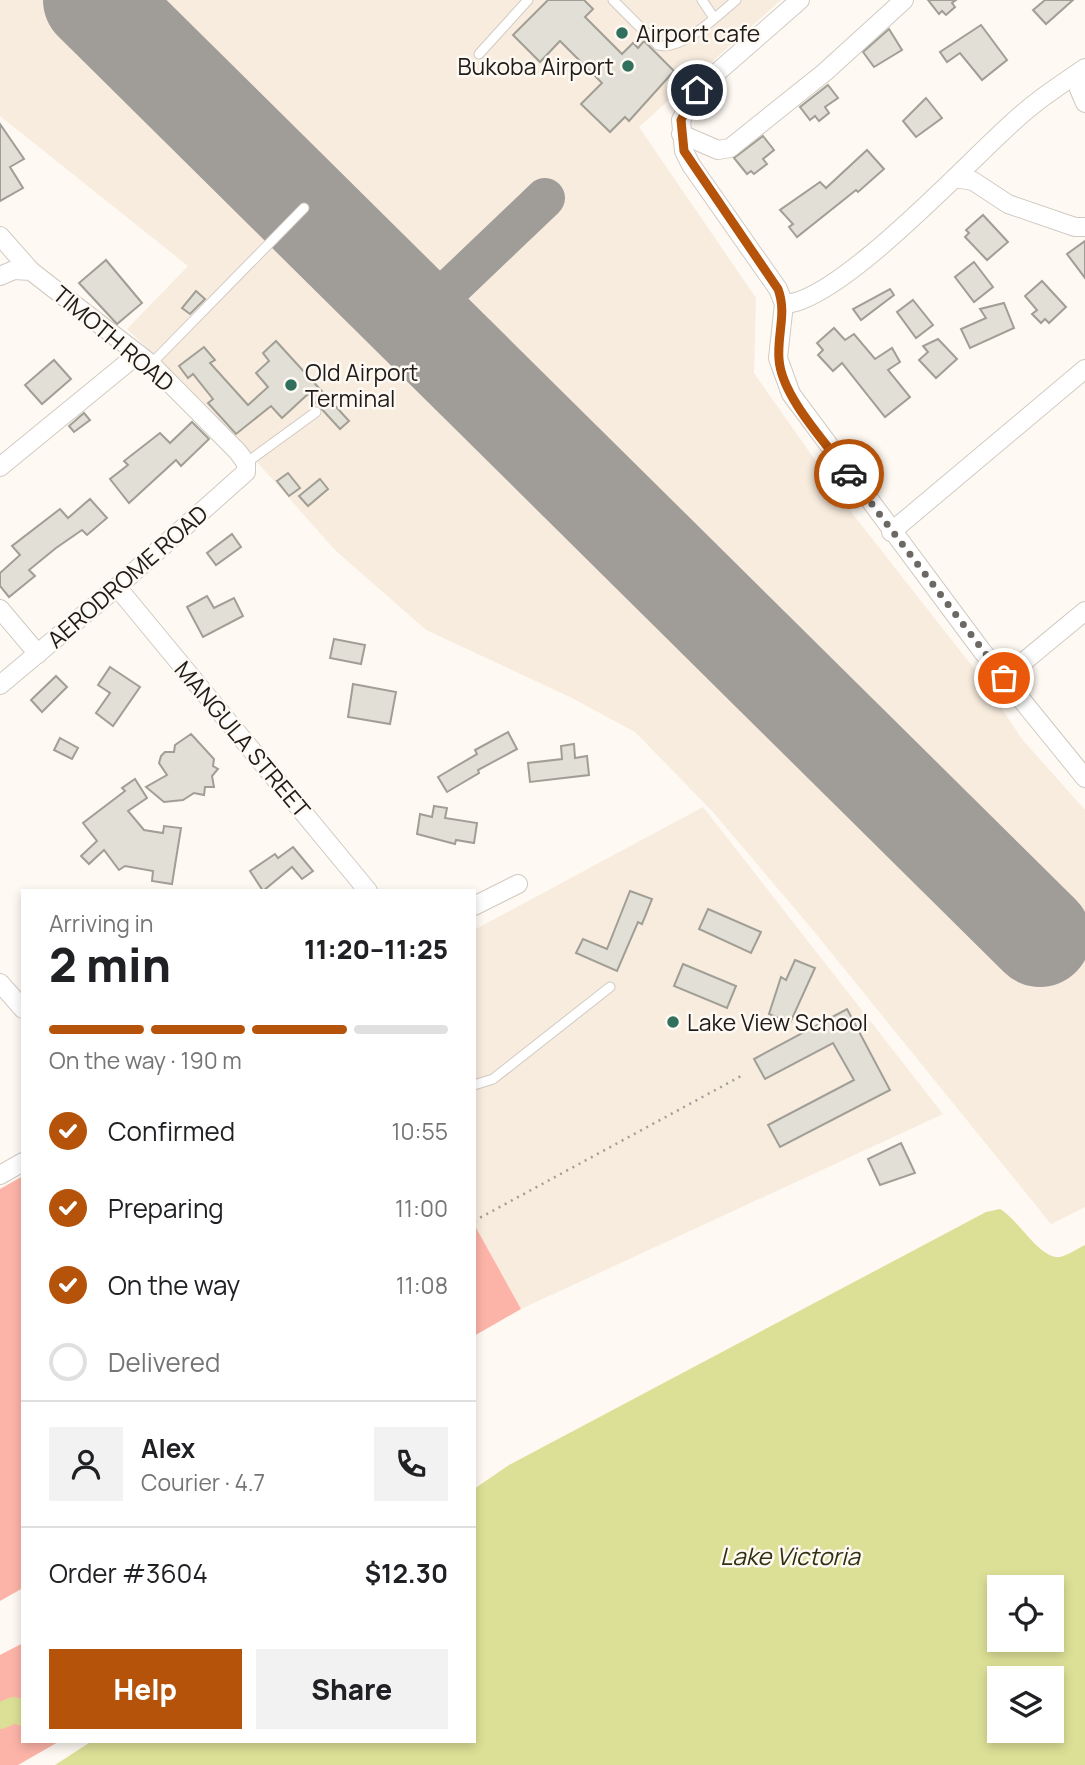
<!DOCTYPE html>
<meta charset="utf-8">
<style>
:root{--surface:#fff;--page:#f2f2f2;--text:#202124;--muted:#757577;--line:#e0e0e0;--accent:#b45309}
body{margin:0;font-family:Manrope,sans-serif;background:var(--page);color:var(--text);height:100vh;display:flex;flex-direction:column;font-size:26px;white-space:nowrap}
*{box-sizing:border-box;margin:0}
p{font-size:23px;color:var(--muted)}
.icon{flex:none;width:38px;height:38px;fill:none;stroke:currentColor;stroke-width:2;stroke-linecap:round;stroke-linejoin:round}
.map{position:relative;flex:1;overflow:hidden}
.details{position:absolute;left:21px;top:889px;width:455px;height:854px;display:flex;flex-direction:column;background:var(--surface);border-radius:0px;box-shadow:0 4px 10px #0003}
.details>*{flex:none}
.buttons{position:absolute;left:987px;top:1575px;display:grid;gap:14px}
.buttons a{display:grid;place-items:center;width:77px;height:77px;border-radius:0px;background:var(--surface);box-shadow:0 4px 10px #0003;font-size:35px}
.pin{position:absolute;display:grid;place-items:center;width:60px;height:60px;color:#fff;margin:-30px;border:4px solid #fff;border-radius:50%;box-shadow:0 2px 7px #0007}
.courier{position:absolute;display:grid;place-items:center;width:70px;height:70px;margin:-35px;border:5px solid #b45309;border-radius:50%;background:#fff;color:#222;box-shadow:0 2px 9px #0007}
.headline em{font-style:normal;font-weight:800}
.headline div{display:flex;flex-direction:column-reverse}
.headline{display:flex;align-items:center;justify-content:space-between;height:119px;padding:0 28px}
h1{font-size:46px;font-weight:800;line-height:52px}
.bar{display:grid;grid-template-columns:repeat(4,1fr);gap:10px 7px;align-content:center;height:84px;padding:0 28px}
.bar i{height:9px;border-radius:5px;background:var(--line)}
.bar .on{background:var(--accent)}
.bar p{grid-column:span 4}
.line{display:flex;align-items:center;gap:18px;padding:0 28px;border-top:2px solid var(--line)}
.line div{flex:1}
.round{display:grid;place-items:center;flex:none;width:74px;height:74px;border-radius:0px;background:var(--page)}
ol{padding:0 28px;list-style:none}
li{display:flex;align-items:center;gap:21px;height:77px}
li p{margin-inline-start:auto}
li .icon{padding:7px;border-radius:50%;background:var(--accent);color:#fff;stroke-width:4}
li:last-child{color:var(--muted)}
li i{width:38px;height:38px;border:4px solid var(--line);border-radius:50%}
.cta{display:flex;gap:14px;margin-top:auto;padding:14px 28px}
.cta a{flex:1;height:80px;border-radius:0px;background:var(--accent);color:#fff;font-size:28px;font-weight:800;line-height:80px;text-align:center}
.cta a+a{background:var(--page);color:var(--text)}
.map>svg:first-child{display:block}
.built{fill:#f8ecde}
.green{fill:#fdb4a8}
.water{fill:#dce096;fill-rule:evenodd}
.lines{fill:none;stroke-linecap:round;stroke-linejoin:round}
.river{stroke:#dce096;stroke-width:26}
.taxiway{stroke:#a09c98;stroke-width:40}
.runway{stroke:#a09c98;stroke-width:102}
.building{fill:#e2dfd6;stroke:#a19e95;stroke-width:2}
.service-casing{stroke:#d1cac3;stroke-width:11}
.minor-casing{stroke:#d1cac3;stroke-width:20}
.path{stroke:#a19d98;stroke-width:2.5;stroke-dasharray:2 5;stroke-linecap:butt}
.service{stroke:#fff;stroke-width:9}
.minor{stroke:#fff;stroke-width:18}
.done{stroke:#6c6965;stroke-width:7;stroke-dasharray:0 12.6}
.route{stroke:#b45309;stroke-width:9}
.poi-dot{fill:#30705d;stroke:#fef9f2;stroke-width:2.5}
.labels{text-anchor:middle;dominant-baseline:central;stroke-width:5;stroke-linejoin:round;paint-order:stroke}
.poi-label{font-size:23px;fill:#1e1b19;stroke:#fef9f2;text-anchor:start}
.street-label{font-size:23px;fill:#1e1b19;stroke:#fef9f2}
.water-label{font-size:24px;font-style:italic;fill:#303111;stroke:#fef9f2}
</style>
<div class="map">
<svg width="1085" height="1765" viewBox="0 0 1085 1765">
<rect width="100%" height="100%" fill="#fef9f2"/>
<g class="built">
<polygon points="0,0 781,0 639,127 756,298 754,373 855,517 980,676 1022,739 1085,810 1085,1207 1051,1224 812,929 712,811 635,732 570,697 426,630 335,550 210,409 127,329 188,266 0,116"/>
<polygon points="703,807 943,1114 521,1309 474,1224 474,930"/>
</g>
<g class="green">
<polygon points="23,1176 23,1588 0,1601 0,1189"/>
<polygon points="474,1224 521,1309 474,1336"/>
<polygon points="23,1643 23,1741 60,1741 18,1765 0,1765 0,1655"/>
</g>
<path class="water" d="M1000 1209C1018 1219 1040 1260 1060 1257 1068 1255 1077 1249 1085 1245V1765H55L92 1741H474V1489L509 1465 986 1212ZM999 1587H1052V1640H999ZM999 1678H1052V1731H999Z"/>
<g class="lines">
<polyline class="river" points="0,1716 14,1710 23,1713"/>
<polyline class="taxiway" points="437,301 545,198"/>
<polyline class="runway" points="94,0 1040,936"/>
</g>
<g class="building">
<polygon points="548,0 584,0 593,9 585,17 622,54 633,43 638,48 644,41 674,71 629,121 625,117 610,132 581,104 602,83 560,41 540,62 513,35"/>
<polygon points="928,0 956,0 952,3 955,7 946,15 942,11 939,14"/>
<polygon points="1045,0 1073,0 1046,24 1033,10"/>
<polygon points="981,25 1007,60 982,80 960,53 947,62 940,52"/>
<polygon points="889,29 902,50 874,67 863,52"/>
<polygon points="828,85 838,98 825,107 829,113 819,121 815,116 810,120 800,107"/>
<polygon points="926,98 942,118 916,137 903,121"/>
<polygon points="0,124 24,159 10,167 23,188 0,201"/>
<polygon points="763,136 774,150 763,159 767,164 754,174 751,171 747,174 734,158"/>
<polygon points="867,150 884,169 858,192 856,190 797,237 789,227 793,224 780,210 820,182 826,188"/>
<polygon points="983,215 1008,242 987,260 965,237 969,233 966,230"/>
<polygon points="1085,241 1085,278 1067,254"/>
<polygon points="106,260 142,303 117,324 79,283"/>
<polygon points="974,262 993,287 974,302 955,277"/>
<polygon points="1042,281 1066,307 1049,323 1045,319 1041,323 1032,314 1037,310 1025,296"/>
<polygon points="890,289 894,295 861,320 853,309"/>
<polygon points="196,291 205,299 190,314 182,308"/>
<polygon points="913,300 933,325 916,338 897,312"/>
<polygon points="1004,303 1014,328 970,348 961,329 986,318 980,309"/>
<polygon points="834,328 845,340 854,334 875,359 892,348 900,362 888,370 910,397 885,417 842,363 833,371 818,355 823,350 817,343"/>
<polygon points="938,339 957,359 936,378 919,360 928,352 923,346"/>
<polygon points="276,341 349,421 340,429 308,394 282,418 271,406 236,434 208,403 213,399 193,374 188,378 179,366 204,347 215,360 210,363 248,405 268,387 256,373 269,361 263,353"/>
<polygon points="54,360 71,379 42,404 25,385"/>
<polygon points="84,413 90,420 74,432 69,426"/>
<polygon points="192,422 209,439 181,466 176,460 129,503 110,479 128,465 124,461 160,433 170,443"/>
<polygon points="288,473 300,488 289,496 277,481"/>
<polygon points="320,479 328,489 308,506 299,496"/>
<polygon points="90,499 107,518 87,535 82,530 56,548 29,570 35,576 9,597 0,586 0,573 20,555 12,546 60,509 68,518"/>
<polygon points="232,534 241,547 216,565 207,553"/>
<polygon points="207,596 214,608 234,598 243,616 203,637 187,607"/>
<polygon points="334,639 365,645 361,664 330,658"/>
<polygon points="110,667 140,687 113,726 96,713 110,693 98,685"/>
<polygon points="56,676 67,687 42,712 31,700"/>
<polygon points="353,684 396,692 390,724 348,717"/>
<polygon points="508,732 517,749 478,770 479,773 447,792 438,777 477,754 475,750"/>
<polygon points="191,734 214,759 213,766 218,769 212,776 214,787 205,787 204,795 194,793 183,800 164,802 146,787 167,775 159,763 161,756 165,752 174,752 175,745"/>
<polygon points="60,738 78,748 72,759 54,750"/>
<polygon points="574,744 575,758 587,756 589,775 530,782 528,763 562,759 561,746"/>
<polygon points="135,779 147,798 128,811 144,830 163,833 164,826 181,828 172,884 152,881 153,871 125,866 119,870 104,850 89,864 81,856 97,841 83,823 125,791 122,788"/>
<polygon points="434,806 447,808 445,818 477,823 474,843 456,840 455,844 417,834 420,814 432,817"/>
<polygon points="293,847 313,871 302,879 292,867 263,891 250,871 275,854 278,858"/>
<polygon points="630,891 652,899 642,924 638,922 617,971 576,953 583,939 607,949"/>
<polygon points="708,909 761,932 751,953 699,929"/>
<polygon points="795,960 815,968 790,1023 769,1014 781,977 786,980"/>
<polygon points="683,964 736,986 727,1008 674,986"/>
<polygon points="847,1009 890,1090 780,1147 768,1125 854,1080 833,1043 765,1079 754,1059"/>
<polygon points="901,1143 915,1173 880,1185 868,1159"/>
</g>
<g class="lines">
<g class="service-casing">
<g id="service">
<path d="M613 0 658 45C681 52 718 15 736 0"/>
<polyline points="702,0 714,18"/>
<polyline points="479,54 528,0"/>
<polyline points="151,364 304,208"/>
<polyline points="246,463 316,412"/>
<polyline points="474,1085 493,1079 610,987"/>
</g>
</g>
<g class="minor-casing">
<g id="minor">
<polyline points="800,0 697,90 681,120 684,151 691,165 778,289 784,304 778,358 791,394 982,651 1085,778"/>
<polyline points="1081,71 1079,89 1085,103"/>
<polyline points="681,134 718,150 730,148 825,72 904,0"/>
<polyline points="955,178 973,181 1008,204 1075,227 1085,227"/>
<polyline points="0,236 31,271"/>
<polyline points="0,276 14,270 31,271 151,364 238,452 246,463 246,472 117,587 0,685"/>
<path d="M784 304C838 303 967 163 1012 123 1034 102 1060 85 1085 68"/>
<polyline points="0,467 138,354"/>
<polyline points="891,532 1085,369"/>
<polyline points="117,587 368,891"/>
<polyline points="0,609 38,654"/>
<polyline points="1004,678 1085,611"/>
<polyline points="474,906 518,884"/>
<polyline points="0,983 23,1009"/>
<polyline points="0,1175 23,1162"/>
</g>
</g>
<polyline class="path" points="474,1221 743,1075"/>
<use href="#service" class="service"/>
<use href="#minor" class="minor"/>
</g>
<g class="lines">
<polyline class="done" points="849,474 1004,678"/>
<path class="route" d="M697 90 681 120 684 151 778 289C787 313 777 334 779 359 781 396 827 444 849 474"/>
</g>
<g class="poi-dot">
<circle cx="622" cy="33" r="7"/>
<circle cx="628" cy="66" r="7"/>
<circle cx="291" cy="385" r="7"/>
<circle cx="673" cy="1022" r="7"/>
</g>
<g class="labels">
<g class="poi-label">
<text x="636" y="33">Airport cafe</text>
<text x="614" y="66" text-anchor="end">Bukoba Airport</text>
<text x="305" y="372">Old Airport<tspan x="305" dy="26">Terminal</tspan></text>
<text x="687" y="1022">Lake View School</text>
</g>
<g class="street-label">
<text transform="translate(114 338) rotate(40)">TIMOTH ROAD</text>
<text transform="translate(127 576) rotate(-41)">AERODROME ROAD</text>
<text transform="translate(243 739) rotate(50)">MANGULA STREET</text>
</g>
<g class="water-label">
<text x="790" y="1555">Lake Victoria</text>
</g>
</g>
</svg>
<div class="buttons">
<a><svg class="icon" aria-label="locate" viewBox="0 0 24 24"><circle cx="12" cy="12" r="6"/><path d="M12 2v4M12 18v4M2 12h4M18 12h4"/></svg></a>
<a><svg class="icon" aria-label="layers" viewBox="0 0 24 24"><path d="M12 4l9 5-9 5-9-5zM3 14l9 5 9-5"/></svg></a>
</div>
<div class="pin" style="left:1004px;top:678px;background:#ea580c"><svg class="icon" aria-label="bag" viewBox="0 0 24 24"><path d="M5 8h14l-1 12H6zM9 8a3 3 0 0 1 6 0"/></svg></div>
<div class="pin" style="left:697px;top:90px;background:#1f2937"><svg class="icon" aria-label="home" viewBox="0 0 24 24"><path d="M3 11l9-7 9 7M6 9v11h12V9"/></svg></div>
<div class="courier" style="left:849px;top:474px"><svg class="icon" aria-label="car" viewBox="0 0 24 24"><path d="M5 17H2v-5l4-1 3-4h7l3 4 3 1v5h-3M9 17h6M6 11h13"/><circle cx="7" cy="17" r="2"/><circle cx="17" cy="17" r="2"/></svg></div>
<section class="details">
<div class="headline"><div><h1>2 min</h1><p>Arriving in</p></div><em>11:20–11:25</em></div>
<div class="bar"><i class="on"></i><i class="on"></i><i class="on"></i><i></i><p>On the way · 190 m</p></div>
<ol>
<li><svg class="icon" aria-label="check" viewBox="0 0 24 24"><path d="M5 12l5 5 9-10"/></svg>Confirmed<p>10:55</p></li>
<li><svg class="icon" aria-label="check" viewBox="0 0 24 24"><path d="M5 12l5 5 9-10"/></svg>Preparing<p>11:00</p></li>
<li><svg class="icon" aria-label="check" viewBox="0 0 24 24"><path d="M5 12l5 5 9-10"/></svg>On the way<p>11:08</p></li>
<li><i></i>Delivered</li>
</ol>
<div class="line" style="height:126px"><a class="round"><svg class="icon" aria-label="person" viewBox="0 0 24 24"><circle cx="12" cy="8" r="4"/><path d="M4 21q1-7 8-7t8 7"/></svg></a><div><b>Alex</b><p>Courier · 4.7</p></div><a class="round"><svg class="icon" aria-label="phone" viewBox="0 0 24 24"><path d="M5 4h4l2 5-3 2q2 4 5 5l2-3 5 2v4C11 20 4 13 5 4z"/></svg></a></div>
<div class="line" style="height:91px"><div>Order #3604</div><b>$12.30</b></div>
<div class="cta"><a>Help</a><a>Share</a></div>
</section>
</div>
